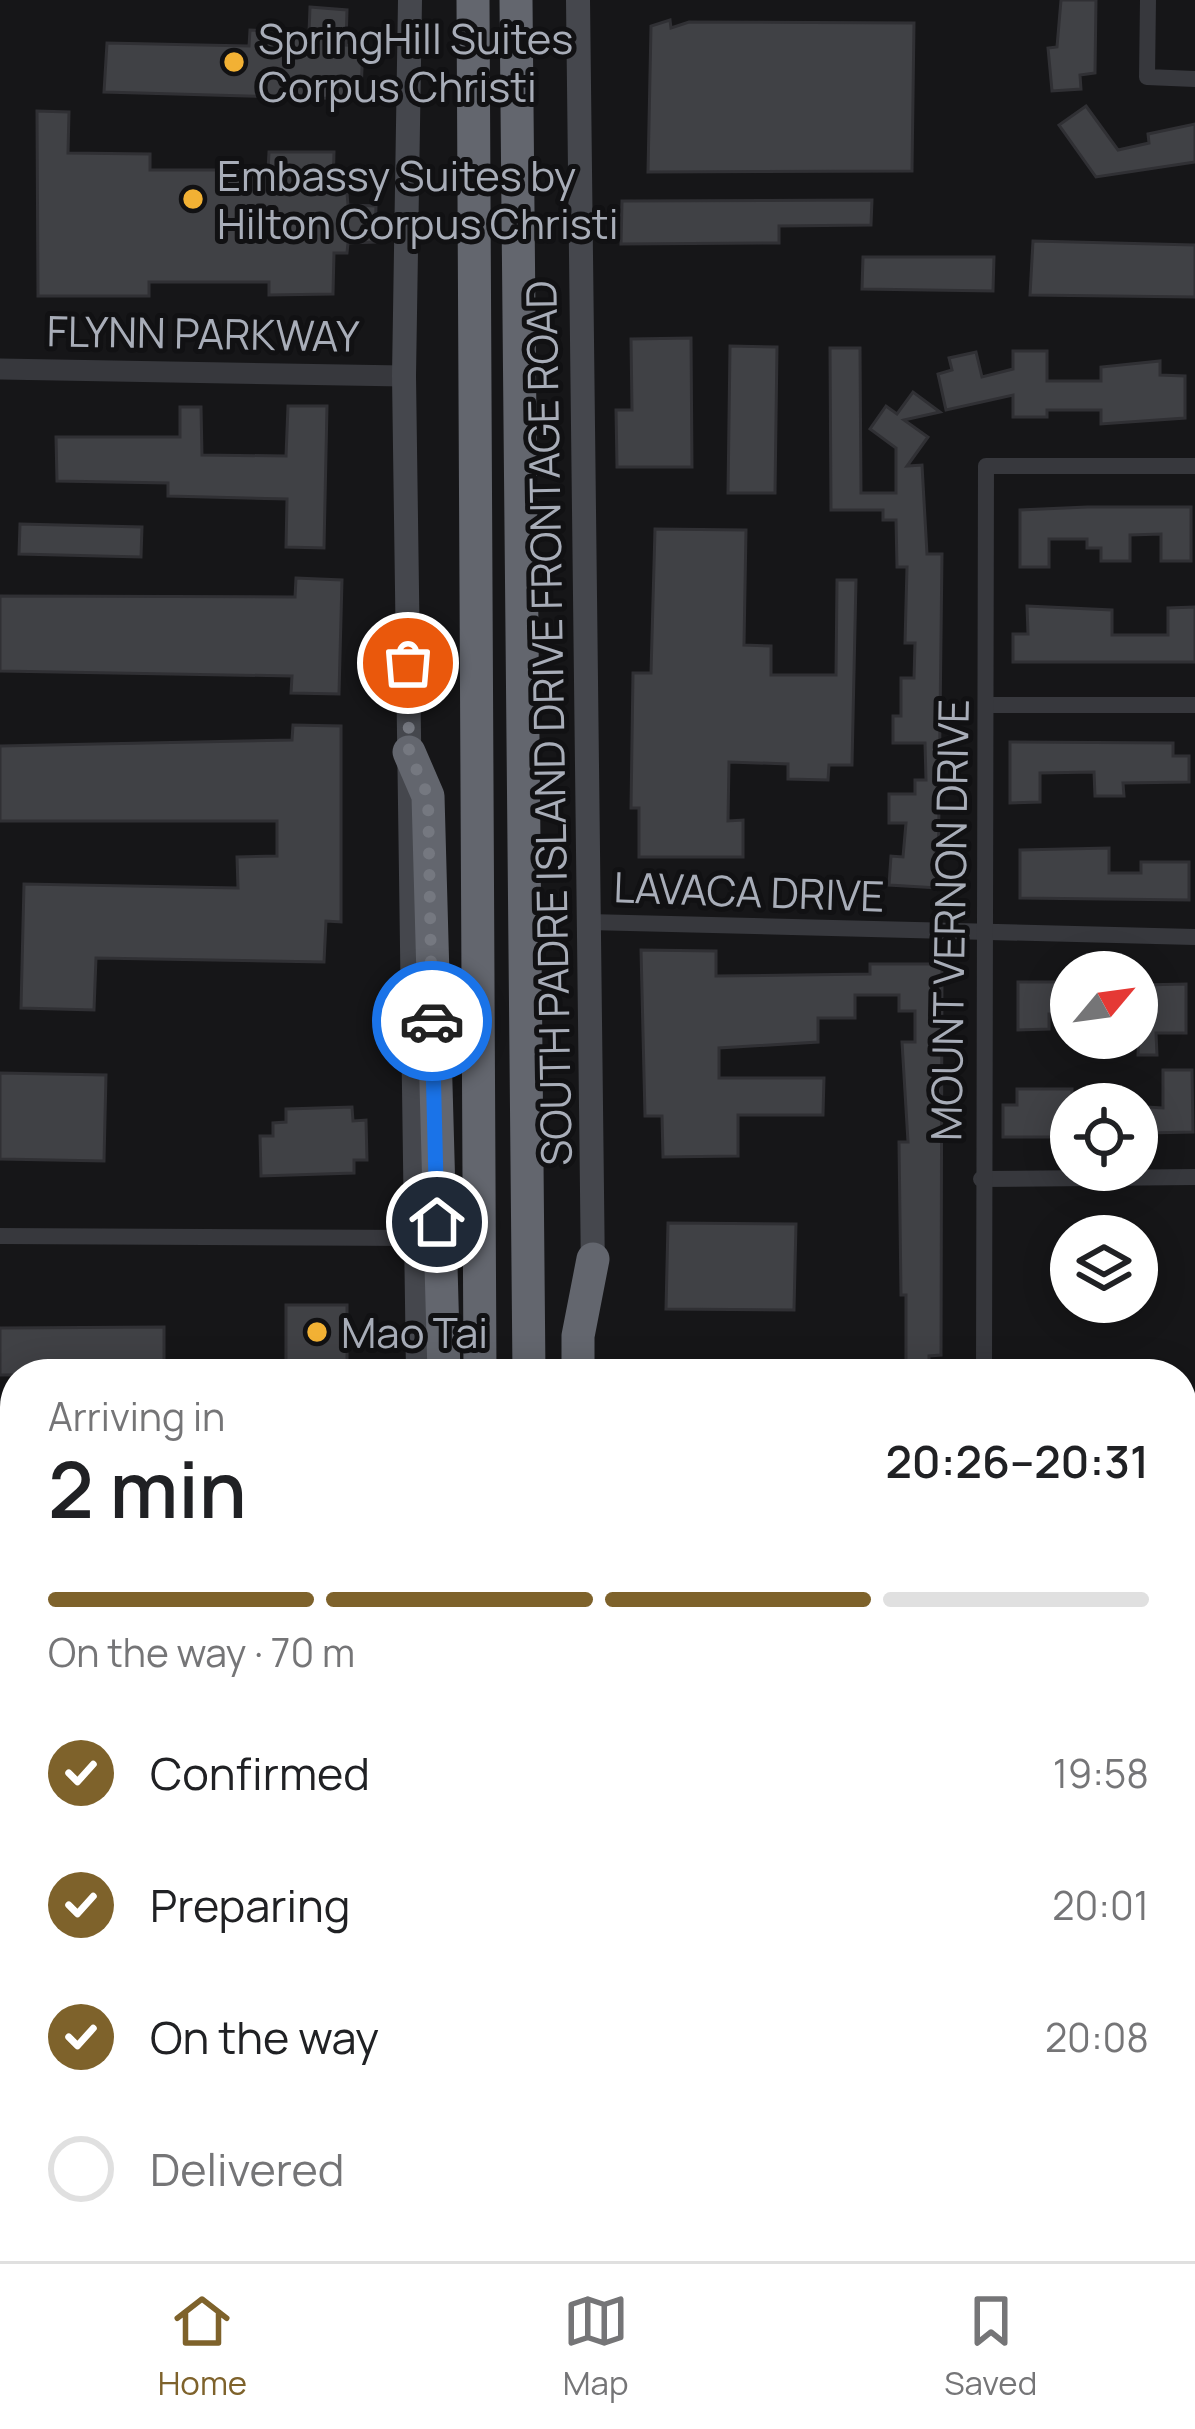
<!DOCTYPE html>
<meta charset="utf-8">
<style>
:root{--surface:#fff;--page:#f6f6f6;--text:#202124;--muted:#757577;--line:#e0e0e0;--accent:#7e622b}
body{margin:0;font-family:Manrope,sans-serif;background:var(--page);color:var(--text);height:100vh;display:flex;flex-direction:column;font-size:45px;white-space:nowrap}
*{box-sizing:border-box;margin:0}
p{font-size:39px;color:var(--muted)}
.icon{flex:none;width:66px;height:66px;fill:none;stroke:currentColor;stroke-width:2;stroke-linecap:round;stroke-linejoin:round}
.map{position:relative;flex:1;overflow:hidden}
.sheet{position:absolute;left:0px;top:1359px;width:1197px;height:903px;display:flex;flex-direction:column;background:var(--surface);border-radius:48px 48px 0 0;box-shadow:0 6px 30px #0003}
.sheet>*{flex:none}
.needle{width:78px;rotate:61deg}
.buttons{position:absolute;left:1050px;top:951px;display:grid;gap:24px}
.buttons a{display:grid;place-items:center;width:108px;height:108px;border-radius:50%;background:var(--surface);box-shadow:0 6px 30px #0003;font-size:60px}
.pin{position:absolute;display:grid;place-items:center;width:102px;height:102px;color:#fff;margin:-51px;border:6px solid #fff;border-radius:50%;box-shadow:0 3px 12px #0007}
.courier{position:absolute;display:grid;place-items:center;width:120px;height:120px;margin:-60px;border:9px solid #1a73e8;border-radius:50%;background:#fff;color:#222;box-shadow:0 3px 15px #0007}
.head em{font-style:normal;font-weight:600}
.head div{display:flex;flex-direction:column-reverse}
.head{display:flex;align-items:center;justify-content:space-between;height:204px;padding:0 48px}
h1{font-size:78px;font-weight:600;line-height:90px}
.bar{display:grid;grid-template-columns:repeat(4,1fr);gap:18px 12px;align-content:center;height:144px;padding:0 48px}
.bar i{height:15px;border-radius:9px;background:var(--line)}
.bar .selected{background:var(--accent)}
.bar p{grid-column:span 4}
ol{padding:0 48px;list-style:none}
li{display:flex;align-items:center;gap:36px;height:132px}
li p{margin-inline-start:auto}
li .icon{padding:12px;border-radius:50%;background:var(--accent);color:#fff;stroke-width:4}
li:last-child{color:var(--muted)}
li i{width:66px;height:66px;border:6px solid var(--line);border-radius:50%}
.tabs{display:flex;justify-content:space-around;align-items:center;height:168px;border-top:3px solid var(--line);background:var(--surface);font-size:33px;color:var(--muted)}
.tabs a{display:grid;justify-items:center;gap:6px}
.tabs .selected{color:var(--accent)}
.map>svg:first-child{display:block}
.building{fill:#404145;stroke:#303034;stroke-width:3}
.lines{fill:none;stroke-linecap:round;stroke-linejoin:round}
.minor{stroke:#37383d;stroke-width:16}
.tertiary{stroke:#37383d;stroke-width:21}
.secondary{stroke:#45474d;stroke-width:24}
.motorway{stroke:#63666e;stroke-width:33}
.done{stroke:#757880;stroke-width:12;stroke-dasharray:0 21.6}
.route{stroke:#1a73e8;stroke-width:15}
.poi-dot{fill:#f2b134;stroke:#111113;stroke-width:4.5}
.labels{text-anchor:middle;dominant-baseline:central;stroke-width:10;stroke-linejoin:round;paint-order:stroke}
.poi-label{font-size:42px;fill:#a8adb8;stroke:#111113;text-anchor:start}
.street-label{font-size:42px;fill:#a8adb8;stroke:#111113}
</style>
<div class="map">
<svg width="1195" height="2261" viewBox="0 0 1195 2261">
<rect width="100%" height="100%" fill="#161618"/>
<g class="building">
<polygon points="1061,0 1096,0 1095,73 1080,75 1081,89 1052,91 1048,48 1057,47"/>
<polygon points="310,7 347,10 346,45 363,46 361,92 353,92 353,99 104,92 107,43 249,46 250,30 309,32"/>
<polygon points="670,20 671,28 689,22 914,23 912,171 648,172 651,26"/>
<polygon points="1086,106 1118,150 1149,143 1148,134 1195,124 1195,162 1096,177 1059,125"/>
<polygon points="37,111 69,112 68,153 150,154 150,170 268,170 269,152 334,152 333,193 347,193 348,205 376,206 375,242 348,243 347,253 334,253 333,294 269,295 269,282 149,282 149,296 38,296"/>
<polygon points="872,200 871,225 779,226 779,243 621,244 622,201"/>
<polygon points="1033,241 1195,245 1195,297 1030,295"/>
<polygon points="863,257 994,257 993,291 862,289"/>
<polygon points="691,338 692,467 617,467 616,410 632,410 631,339"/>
<polygon points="730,346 777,347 775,493 728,493"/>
<polygon points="830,348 860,348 861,493 896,493 896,448 870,429 886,406 897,414 913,392 940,412 904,420 928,437 907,466 922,465 927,554 942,554 938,888 889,885 891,856 903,857 906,823 889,823 889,794 915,794 915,780 926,780 925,743 893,743 893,716 901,716 901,678 914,678 915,643 905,643 907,567 897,567 896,520 883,520 883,510 831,510"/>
<polygon points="1013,351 1047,351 1047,381 1101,381 1101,367 1160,361 1160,375 1185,376 1185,418 1101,424 1101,410 1047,410 1047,417 1013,417 1013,395 946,410 938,374 952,370 949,358 976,352 982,377 1013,369"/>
<polygon points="288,406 327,406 324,548 286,547 287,499 168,496 168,483 57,481 56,437 180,437 180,407 201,407 202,455 286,456"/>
<polygon points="1087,507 1191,507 1191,561 1161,561 1161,534 1130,535 1130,561 1101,561 1101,548 1087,548 1087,539 1049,539 1049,567 1020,567 1020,510"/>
<polygon points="20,524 142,527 141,557 19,554"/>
<polygon points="655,529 746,530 744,645 771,646 771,675 836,675 837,580 856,580 852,765 829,765 828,780 788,779 788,764 729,762 728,821 743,820 743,857 639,857 639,808 631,808 633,673 651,673"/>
<polygon points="296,578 342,580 339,694 291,693 292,676 0,671 0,596 295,597"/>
<polygon points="1027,606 1112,610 1112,635 1168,635 1168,608 1195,607 1195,662 1013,662 1013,634 1028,634"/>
<polygon points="293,725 341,726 341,922 326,921 324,962 96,958 94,1010 21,1008 24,884 238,888 237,857 277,856 277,821 0,821 0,746 292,740"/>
<polygon points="1010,742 1173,743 1173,756 1189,756 1189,782 1123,783 1124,796 1095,796 1094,772 1040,773 1040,802 1010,803"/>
<polygon points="1109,848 1109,873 1141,873 1141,862 1189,862 1189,900 1020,898 1020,850"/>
<polygon points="641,950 716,951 716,976 870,974 870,964 942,964 941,1355 929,1356 929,1374 906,1374 906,1295 901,1295 899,1142 908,1142 902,1042 915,1042 915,1011 899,1011 899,995 855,995 855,1018 818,1018 818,1042 719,1048 719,1078 824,1078 823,1115 738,1115 738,1156 663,1157 662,1116 645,1116"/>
<polygon points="1018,982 1064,982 1064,1014 1049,1014 1049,1029 1018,1030"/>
<polygon points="1186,984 1186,1033 1156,1033 1157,1055 1138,1055 1141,985"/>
<polygon points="1163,1070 1192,1070 1193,1132 1148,1133 1148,1107 1163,1108"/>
<polygon points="0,1073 106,1075 104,1161 0,1159"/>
<polygon points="1017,1089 1072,1089 1071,1121 1058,1121 1058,1137 1003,1137 1003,1105 1017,1105"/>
<polygon points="352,1107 353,1121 366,1120 367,1160 354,1160 354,1173 261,1176 260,1136 273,1136 273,1123 286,1122 286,1109"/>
<polygon points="668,1223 796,1224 794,1310 666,1309"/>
<rect x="286" y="1305" width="61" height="67"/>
<polygon points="164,1327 164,1366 158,1366 158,1374 0,1375 0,1328"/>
<polygon points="0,1496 15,1497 15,1582 0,1582"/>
<polygon points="0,1700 15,1700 15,2247 67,2247 67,2261 0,2261"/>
<polygon points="826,2247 921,2247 915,2261 834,2261"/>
</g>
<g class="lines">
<g class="minor">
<polyline points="1148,0 1147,77 1195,79"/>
<polyline points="989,705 1195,705"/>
<polyline points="588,922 1195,937"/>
<polyline points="981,1179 1195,1177"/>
<polyline points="0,1236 415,1238"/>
<polyline points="984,1374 986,466 1195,466"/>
<polyline points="1182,1423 1195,1422"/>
<polyline points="1182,1686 1195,1682"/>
<polyline points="1182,1928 1195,1924"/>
<polyline points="1182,2157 1195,2157"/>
<polyline points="1091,2247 1095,2261"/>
</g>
<polyline class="tertiary" points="0,369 404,376"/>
<g class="secondary">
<polyline points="410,0 404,376 418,1374"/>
<polyline points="578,0 593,1276"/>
<polyline points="601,2247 601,2261"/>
<polyline points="424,2261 424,2247"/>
</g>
<g class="motorway">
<polyline points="473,0 480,1374"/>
<polyline points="516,0 529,1374"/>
<polyline points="409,752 428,796 444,1374"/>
<polyline points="578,1374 578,1336 593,1259"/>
<polyline points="486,2247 487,2261"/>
<polyline points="548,2261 551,2247"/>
</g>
</g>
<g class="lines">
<polyline class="done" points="408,663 409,752 428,796 432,1021"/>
<polyline class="route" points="432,1021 437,1222"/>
</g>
<g class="poi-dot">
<circle cx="234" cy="62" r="12"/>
<circle cx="193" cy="199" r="12"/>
<circle cx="317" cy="1332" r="12"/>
</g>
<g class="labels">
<g class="poi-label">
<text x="258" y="38">SpringHill Suites<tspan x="258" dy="48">Corpus Christi</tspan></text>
<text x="217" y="175">Embassy Suites by<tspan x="217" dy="48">Hilton Corpus Christi</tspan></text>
<text x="341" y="1332">Mao Tai</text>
</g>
<g class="street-label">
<text transform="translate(203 333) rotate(1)">FLYNN PARKWAY</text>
<text transform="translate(548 723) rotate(-91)">SOUTH PADRE ISLAND DRIVE FRONTAGE ROAD</text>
<text transform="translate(749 891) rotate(2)">LAVACA DRIVE</text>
<text transform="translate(949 920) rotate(-89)">MOUNT VERNON DRIVE</text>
</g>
</g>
</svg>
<div class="buttons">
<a><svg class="needle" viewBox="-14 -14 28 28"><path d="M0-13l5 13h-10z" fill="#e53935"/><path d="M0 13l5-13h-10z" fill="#757577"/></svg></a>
<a><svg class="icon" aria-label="locate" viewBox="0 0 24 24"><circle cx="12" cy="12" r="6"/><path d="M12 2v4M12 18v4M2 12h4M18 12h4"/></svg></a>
<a><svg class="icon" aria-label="layers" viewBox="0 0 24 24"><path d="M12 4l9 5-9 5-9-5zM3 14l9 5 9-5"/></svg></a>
</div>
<div class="pin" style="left:408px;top:663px;background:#ea580c"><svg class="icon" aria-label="bag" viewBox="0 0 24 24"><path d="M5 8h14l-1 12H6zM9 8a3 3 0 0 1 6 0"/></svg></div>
<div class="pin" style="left:437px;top:1222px;background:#1f2937"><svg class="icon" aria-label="home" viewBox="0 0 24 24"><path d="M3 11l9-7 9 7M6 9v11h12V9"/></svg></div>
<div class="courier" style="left:432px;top:1021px"><svg class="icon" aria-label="car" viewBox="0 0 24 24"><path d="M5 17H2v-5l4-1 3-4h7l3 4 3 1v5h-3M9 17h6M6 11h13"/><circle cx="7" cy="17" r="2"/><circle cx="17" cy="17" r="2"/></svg></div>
<section class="sheet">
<div class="head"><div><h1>2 min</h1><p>Arriving in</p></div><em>20:26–20:31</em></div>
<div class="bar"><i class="selected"></i><i class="selected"></i><i class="selected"></i><i></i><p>On the way · 70 m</p></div>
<ol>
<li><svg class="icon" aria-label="check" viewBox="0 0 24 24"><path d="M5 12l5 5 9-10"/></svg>Confirmed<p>19:58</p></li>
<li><svg class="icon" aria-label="check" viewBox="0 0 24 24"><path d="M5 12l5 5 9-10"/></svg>Preparing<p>20:01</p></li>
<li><svg class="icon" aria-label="check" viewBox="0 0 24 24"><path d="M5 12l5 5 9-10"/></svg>On the way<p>20:08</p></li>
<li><i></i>Delivered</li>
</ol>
</section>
</div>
<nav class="tabs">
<a class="selected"><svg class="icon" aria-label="home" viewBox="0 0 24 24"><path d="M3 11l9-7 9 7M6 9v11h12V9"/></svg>Home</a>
<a><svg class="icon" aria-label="map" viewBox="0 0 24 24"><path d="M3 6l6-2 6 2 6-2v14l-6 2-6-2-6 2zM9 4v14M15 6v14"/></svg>Map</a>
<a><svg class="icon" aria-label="saved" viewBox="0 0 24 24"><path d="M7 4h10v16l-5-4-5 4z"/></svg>Saved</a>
</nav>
